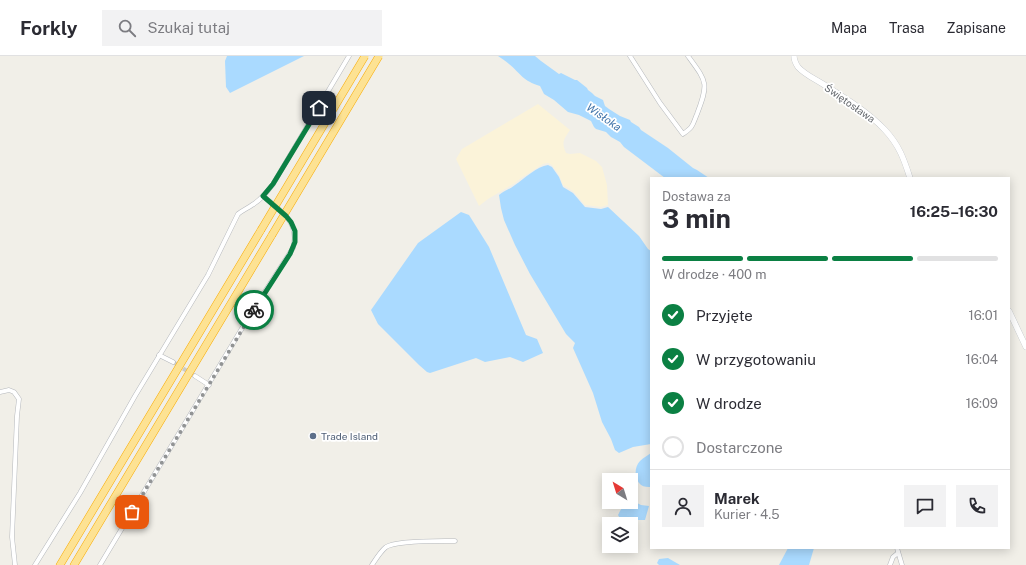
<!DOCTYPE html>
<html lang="pl">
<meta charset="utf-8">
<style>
:root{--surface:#fff;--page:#f2f2f3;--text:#2b2b33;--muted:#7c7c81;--line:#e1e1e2;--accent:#0b8043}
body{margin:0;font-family:"Public Sans",sans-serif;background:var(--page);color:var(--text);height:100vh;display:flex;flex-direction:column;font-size:15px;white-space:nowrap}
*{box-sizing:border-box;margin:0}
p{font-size:13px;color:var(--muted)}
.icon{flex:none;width:22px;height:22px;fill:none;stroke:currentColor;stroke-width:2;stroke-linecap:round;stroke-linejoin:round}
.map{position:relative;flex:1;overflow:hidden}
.panel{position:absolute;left:650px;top:121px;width:360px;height:372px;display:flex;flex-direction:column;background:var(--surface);border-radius:0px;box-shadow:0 2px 10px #0003}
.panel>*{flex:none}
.needle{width:26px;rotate:322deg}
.fabs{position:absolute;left:602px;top:417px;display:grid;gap:8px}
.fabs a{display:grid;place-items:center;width:36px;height:36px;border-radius:0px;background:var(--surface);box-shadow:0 2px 10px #0003;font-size:20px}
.pin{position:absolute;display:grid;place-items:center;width:34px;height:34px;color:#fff;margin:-17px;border-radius:8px;box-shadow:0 2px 6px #0006}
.courier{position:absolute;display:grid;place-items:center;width:40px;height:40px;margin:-20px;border:3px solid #0b8043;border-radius:50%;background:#fff;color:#222;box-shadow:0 1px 5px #0007}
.headline em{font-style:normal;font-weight:700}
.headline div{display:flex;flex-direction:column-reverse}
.headline{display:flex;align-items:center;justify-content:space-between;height:68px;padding:0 12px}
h1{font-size:26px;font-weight:700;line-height:30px}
.bar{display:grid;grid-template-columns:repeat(4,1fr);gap:6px 4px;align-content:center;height:48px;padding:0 12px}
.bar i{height:5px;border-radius:3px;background:var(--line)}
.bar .current{background:var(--accent)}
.bar p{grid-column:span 4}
.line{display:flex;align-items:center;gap:10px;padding:0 12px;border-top:1px solid var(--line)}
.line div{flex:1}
.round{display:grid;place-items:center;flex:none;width:42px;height:42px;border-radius:0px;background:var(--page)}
ol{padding:0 12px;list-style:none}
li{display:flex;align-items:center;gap:12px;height:44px}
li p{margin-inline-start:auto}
li .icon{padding:4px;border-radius:50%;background:var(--accent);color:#fff;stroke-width:4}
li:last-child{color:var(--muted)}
li i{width:22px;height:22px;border:2px solid var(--line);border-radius:50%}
header{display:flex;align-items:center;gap:24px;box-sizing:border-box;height:56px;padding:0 20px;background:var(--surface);border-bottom:1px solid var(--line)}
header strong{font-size:19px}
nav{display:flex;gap:22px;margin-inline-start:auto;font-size:14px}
.search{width:280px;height:36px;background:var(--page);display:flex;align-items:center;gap:10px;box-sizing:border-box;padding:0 14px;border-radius:0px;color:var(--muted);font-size:15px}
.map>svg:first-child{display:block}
.sand{fill:#fbf3d9}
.water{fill:#aadaff}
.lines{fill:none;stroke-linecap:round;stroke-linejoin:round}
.street-tunnel{stroke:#ccccc8;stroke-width:4;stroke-dasharray:4 2;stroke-linecap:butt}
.street-casing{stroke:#b5b8bc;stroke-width:5}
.secondary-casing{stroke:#b6babf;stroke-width:6}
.highway-casing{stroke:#f9ab00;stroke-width:8}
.street{stroke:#fff;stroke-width:4}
.secondary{stroke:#fff;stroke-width:5.5}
.highway{stroke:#fde293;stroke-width:7}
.highway-bridge-casing{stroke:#f9ab00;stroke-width:8;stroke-linecap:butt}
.highway-bridge{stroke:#fde293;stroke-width:7}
.done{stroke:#929495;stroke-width:4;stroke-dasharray:0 7.2}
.route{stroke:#0b8043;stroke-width:5}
.service-dot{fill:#5c6f8a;stroke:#fff;stroke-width:1.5}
.labels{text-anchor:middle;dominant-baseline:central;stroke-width:3.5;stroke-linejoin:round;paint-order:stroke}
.street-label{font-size:10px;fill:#5f6368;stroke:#fff}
.service-label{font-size:10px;fill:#4e5e75;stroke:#fff;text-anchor:start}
.water-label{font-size:11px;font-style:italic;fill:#4174aa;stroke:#fff}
</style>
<header>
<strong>Forkly</strong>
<div class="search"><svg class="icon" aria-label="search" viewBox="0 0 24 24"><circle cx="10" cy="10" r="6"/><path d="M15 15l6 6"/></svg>Szukaj tutaj</div>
<nav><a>Mapa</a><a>Trasa</a><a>Zapisane</a></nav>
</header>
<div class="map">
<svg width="1026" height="509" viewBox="0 0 1026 509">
<rect width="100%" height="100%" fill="#f1efe8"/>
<path class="sand" d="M538 48 570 74C564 83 561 86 566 97L570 98 580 97 596 105 602 111 607 129 608 149 601 151 585 149 573 135 563 129 559 119 552 109 548 107 543 108 526 119 521 122 515 127 488 143 479 150 456 103 462 93Z"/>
<g class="water">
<polygon points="227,0 304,0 230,37 226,31 225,5"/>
<path d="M498 0H535L541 5 559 18 561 17 575 24H577L587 32 588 34 592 37 595 40 603 44 605 50 609 53 620 60 630 64 631 66 639 71 641 74 668 92 693 112 697 114 709 122H665L624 91 620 86 611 81 606 76 596 73 594 71 591 65 579 59 568 56 554 44 544 38 540 30C523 25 521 18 509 8 506 5 502 3 498 0Z"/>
<path d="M548 109 552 111 559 121 563 131 573 137 585 151 601 153 608 151 639 180 648 193 651 195V388L633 391 619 397 615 394 611 383 602 366 593 337 573 292 575 287 566 278 530 218 515 189 504 164 501 152 499 139C504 135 510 133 515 129 524 123 537 110 548 109Z"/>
<polygon points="461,156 469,159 489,191 526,279 537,283 543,297 523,306 510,301 485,306 476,302 430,317 427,316 419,309 378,268 371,254 418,187"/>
<path d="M651 397V431C648 431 644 431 641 429 634 423 634 411 640 405 643 402 648 399 651 397Z"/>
<path d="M631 445H633L641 449 649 450 645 464H621L618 459C622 451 624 448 631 445Z"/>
<polygon points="788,492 814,492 809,509 779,509"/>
<polygon points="668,502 680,509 659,509 657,507 659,503"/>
</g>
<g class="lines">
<polyline class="street-tunnel" points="173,306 190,317"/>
<g class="street-casing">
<g id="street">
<path d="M630 0 660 47 683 78C694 70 692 70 697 58 709 27 707 26 688 0"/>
<polyline points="159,299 173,306"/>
<polyline points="195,320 209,329"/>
<polyline points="0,336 9,334 14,336 19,343 17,360 12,481 15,509"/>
<polyline points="897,492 902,509"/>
<path d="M35 509 80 437 135 340 208 219 238 158C243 154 248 152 252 149 261 144 267 136 273 128L349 0"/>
<path d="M100 509 253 254 293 192C300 166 281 155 263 140"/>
<path d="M372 509C376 503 380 496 386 491 397 484 440 485 455 485"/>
<polyline points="890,509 893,501 898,497"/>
</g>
</g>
<g class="secondary-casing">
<g id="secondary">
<path d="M794 0C794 4 796 8 798 11 805 19 817 24 826 30 847 43 868 56 885 74 899 89 904 103 910 122"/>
<polyline points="1009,255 1026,291"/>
</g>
</g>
<g class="highway-casing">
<g id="highway">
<polyline points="60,509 261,174"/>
<polyline points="74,509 272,179"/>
</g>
</g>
<use href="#street" class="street"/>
<use href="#secondary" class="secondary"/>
<use href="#highway" class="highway"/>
<g class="highway-bridge-casing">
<g id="highway-bridge">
<polyline points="261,174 365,0"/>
<polyline points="272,179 379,0"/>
</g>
</g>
<use href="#highway-bridge" class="highway-bridge"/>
</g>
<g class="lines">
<polyline class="done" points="132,456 254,254"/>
<polyline class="route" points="254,254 290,198 295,186 295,175 291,166 286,160 263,140 273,128 319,52"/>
</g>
<circle class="service-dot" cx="313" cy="380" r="4"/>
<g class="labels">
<g class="street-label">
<text transform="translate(850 47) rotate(35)">Świętosława</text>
</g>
<g class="service-label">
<text x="321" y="380">Trade Island</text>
</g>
<g class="water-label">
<text transform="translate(604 61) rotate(35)">Wisłoka</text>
</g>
</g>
</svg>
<div class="fabs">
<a><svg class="needle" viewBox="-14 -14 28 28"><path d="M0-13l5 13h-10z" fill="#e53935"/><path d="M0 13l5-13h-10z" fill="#7c7c81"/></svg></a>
<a><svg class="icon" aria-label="layers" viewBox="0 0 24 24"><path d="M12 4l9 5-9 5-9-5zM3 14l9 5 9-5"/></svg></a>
</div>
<div class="pin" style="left:132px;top:456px;background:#ea580c"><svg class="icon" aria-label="bag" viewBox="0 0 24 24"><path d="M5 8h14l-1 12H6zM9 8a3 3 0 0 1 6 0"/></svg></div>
<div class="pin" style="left:319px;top:52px;background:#1f2937"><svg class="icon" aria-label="home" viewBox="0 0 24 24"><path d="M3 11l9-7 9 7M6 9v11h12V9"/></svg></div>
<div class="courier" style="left:254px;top:254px"><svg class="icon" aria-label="bike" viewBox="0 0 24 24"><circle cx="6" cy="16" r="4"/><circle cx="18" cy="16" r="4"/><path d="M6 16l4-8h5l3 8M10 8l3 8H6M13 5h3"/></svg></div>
<section class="panel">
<div class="headline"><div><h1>3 min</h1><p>Dostawa za</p></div><em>16:25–16:30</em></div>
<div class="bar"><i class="current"></i><i class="current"></i><i class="current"></i><i></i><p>W drodze · 400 m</p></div>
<ol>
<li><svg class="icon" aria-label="check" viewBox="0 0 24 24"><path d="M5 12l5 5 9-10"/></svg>Przyjęte<p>16:01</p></li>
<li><svg class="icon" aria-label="check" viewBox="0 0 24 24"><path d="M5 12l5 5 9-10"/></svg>W przygotowaniu<p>16:04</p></li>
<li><svg class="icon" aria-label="check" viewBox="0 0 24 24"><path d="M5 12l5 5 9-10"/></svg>W drodze<p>16:09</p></li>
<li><i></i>Dostarczone</li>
</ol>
<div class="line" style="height:72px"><a class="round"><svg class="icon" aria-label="person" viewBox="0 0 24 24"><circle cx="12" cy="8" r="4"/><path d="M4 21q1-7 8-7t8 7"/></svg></a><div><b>Marek</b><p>Kurier · 4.5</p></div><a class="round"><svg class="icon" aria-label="chat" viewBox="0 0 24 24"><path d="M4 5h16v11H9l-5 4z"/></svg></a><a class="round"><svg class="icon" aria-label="phone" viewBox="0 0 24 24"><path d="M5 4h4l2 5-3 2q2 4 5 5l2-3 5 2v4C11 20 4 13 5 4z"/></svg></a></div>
</section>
</div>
